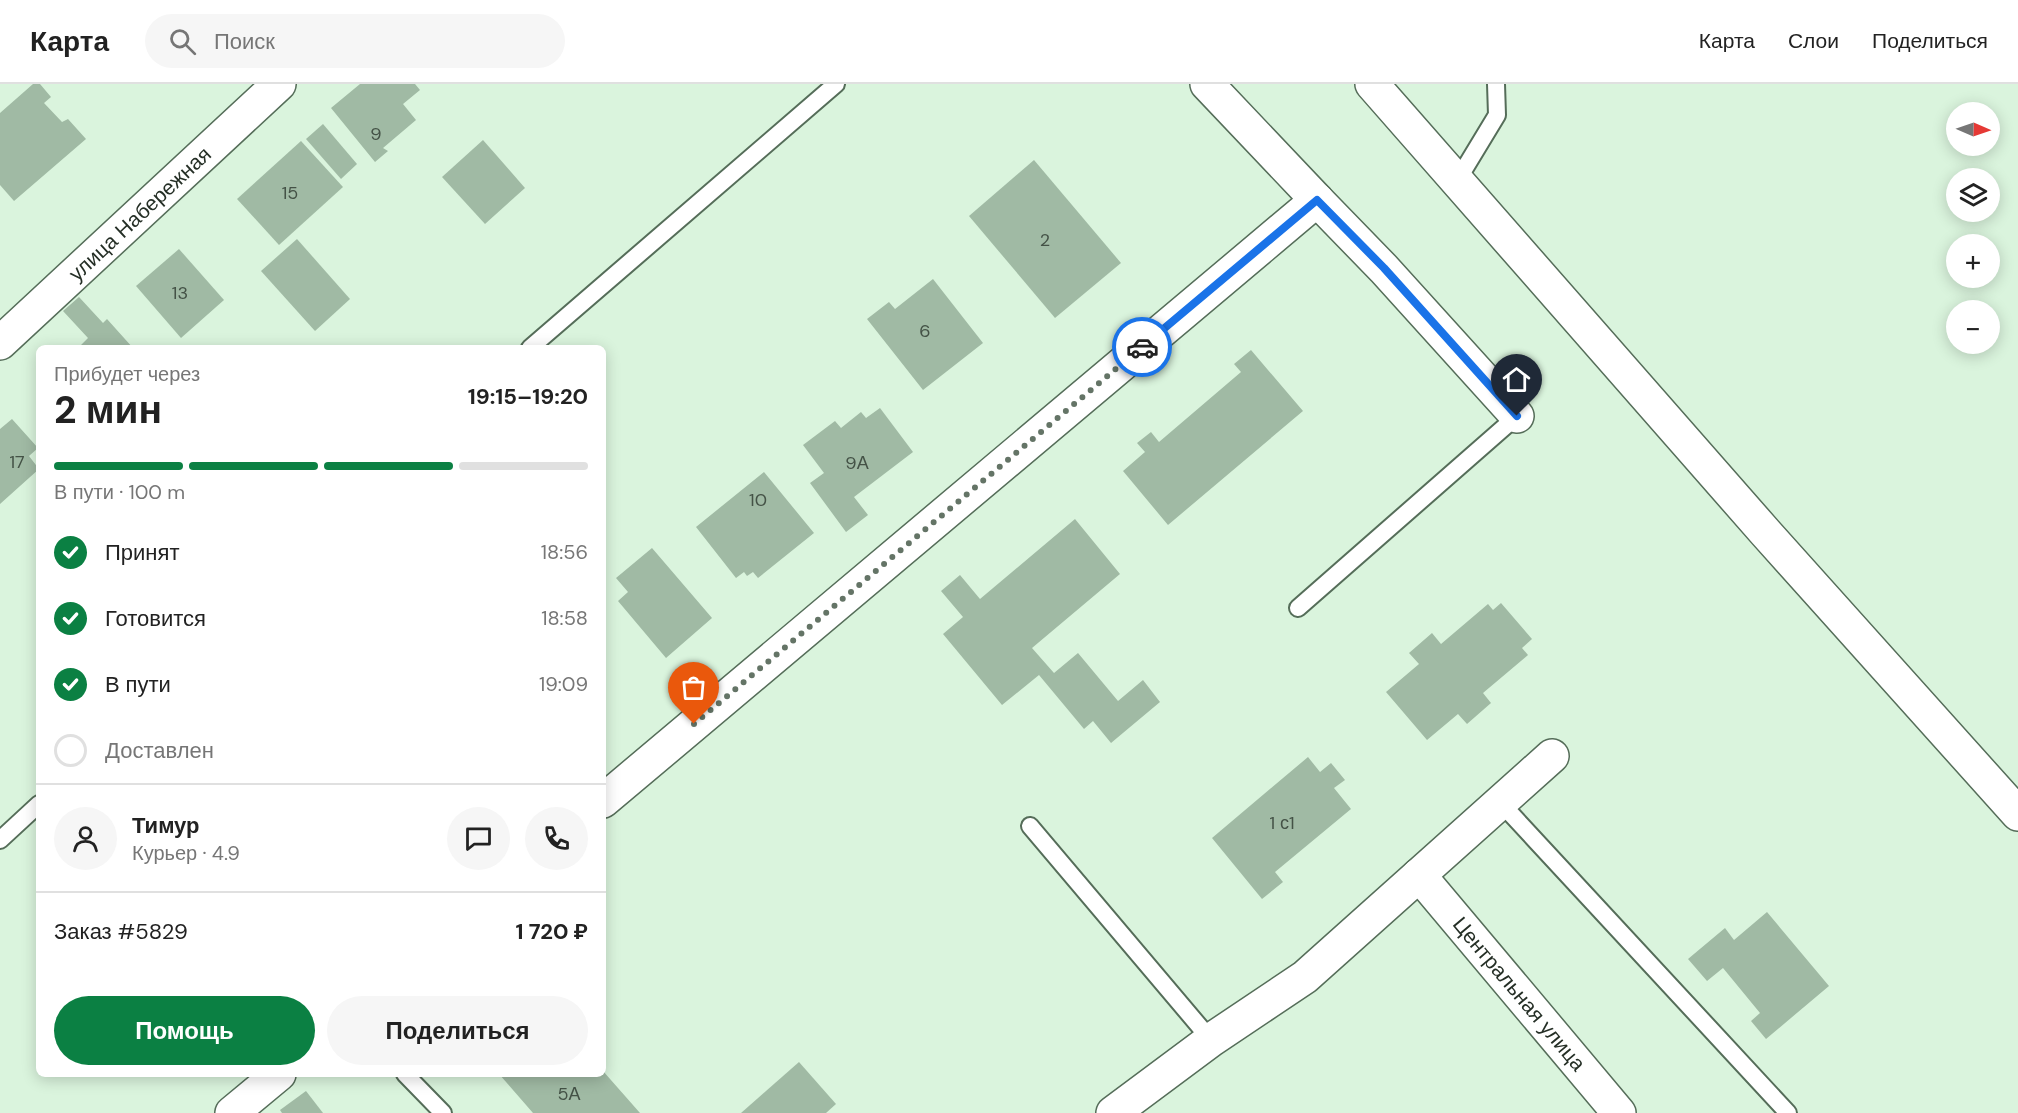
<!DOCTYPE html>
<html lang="ru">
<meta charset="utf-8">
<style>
:root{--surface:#fff;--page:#f6f6f6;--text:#222;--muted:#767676;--line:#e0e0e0;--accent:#0b8043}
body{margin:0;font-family:"DM Sans",sans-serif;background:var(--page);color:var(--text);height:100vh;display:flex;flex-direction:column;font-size:22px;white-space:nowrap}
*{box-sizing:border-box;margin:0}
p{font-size:20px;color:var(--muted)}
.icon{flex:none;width:33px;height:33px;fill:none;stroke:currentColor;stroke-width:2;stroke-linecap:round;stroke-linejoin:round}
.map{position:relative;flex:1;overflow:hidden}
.details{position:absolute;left:36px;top:261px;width:570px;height:732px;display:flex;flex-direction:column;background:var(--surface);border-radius:9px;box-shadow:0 3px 15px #0003}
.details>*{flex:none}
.needle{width:39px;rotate:92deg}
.fabs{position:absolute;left:1946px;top:18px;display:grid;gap:12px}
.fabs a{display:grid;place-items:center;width:54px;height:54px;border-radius:50%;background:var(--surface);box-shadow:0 3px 15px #0003;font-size:30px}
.pin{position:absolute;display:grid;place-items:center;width:51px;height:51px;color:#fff;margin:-62px -26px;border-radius:50% 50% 50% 0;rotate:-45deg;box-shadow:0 0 6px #0007}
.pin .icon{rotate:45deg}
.courier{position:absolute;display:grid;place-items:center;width:60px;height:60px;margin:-30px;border:4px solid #1a73e8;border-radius:50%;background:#fff;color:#222;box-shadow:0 2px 8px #0007}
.head em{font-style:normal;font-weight:700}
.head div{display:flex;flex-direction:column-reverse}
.head{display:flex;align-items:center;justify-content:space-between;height:102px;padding:0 18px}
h1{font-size:39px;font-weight:700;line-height:45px}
.bar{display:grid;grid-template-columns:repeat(4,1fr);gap:9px 6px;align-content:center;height:72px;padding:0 18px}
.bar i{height:8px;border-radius:4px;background:var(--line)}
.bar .on{background:var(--accent)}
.bar p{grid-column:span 4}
.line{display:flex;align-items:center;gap:15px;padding:0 18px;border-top:2px solid var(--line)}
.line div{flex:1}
.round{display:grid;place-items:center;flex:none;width:63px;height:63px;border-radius:32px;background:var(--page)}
ol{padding:0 18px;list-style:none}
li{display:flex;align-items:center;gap:18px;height:66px}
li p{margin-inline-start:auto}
li .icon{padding:6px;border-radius:50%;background:var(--accent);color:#fff;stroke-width:4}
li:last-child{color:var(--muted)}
li i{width:33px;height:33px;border:3px solid var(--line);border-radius:50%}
.cta{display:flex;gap:12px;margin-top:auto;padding:12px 18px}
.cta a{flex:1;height:69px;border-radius:36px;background:var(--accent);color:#fff;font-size:24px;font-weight:700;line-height:69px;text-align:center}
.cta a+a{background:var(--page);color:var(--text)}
header{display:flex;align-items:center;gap:36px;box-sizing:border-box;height:84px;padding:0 30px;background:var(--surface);border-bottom:2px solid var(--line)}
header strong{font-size:28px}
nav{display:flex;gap:33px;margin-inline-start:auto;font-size:21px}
.search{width:420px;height:54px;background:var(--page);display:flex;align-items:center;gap:15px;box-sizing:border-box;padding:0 21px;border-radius:33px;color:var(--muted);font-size:22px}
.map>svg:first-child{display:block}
.building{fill:#a0baa4}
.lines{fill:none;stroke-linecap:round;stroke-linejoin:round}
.service-casing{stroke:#556d59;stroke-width:20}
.minor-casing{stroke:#556d59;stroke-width:36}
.tertiary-casing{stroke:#556d59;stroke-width:36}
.service{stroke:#fff;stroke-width:16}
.minor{stroke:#fff;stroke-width:33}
.tertiary{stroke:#fff;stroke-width:33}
.done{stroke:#647466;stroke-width:6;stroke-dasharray:0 10.8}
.route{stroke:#1a73e8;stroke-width:8}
.labels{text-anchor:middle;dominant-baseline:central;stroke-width:4.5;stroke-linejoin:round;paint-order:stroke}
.number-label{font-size:18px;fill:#445246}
.street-label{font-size:21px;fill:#252f26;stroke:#fff}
</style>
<header>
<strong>Карта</strong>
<div class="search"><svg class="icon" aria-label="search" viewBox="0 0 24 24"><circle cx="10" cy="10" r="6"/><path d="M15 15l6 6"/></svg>Поиск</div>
<nav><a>Карта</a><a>Слои</a><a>Поделиться</a></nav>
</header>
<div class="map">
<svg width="2018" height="1029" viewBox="0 0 2018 1029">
<rect width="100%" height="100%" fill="#daf4dd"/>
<g class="building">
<polygon points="33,0 40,0 51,13 44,19 62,38 68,35 86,55 14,117 0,101 0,29"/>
<polygon points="360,0 415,0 420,6 403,20 416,36 383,64 388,67 375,78 331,24"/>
<polygon points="323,40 357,80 341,95 306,55"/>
<polygon points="483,56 525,104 485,140 442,93"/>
<polygon points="301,57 343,103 279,161 237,115"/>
<polygon points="1034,76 1121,179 1055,234 969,132"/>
<polygon points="297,155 350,215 315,247 261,187"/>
<polygon points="179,165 224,216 181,254 136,202"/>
<polygon points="933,195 983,259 923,306 867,235 889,218 895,225"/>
<polygon points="79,213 103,239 107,235 133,264 78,264 88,254 63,227"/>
<polygon points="1251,266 1303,327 1168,441 1123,387 1145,368 1137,359 1151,348 1159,358 1241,288 1234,280"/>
<polygon points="880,324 913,368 854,413 868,431 846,448 810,399 824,389 803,361 835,337 841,344 861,328 866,334"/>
<polygon points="12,335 38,364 29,372 39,385 0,420 0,345"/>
<polygon points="764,388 814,449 758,494 753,488 747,492 744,488 736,494 696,443"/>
<polygon points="1075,435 1120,490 1032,564 1054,589 1078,569 1118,617 1143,596 1160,618 1111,659 1093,637 1084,645 1039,591 1002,621 943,550 963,533 941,507 960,491 980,515"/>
<polygon points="652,464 712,534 666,574 618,517 628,508 616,494"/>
<polygon points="1501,519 1532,555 1522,564 1528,571 1483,609 1491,619 1467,640 1458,630 1427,656 1386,608 1419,580 1409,569 1432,549 1441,560 1488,520 1493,526"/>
<polygon points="1308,673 1320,688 1331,679 1345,696 1334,704 1351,725 1275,788 1283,798 1262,815 1212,754"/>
<polygon points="1767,828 1829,902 1766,955 1751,937 1760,929 1723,884 1707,897 1688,875 1725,844 1734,856"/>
<polygon points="799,978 836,1020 826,1029 741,1029"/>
<polygon points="603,987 640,1029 533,1029 499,990 603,990"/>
<polygon points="306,1007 323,1029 282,1029 280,1026"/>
</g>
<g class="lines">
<g class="service-casing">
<g id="service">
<polyline points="1457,97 1497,31 1496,0"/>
<polyline points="530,264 836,0"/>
<polyline points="1298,524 1517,332"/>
<polyline points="1500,718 1788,1029"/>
<polyline points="1030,742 1211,956"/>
<polyline points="0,756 39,720"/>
<polyline points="405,990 443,1029"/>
</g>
</g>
<g class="minor-casing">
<g id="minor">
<polyline points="1317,116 1384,185 1517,332"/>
<polyline points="0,259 279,0"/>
<polyline points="603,717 1317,116 1207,0"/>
<polyline points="1419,791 1619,1029"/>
<polyline points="232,1029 279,990"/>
<polyline points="1113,1029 1211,956 1305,893 1552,672"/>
</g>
</g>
<g class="tertiary-casing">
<polyline id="tertiary" points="1372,0 1765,448 2018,730"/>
</g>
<use href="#service" class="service"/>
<use href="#minor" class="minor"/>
<use href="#tertiary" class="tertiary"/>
</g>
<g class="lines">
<polyline class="done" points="694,640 1142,263"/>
<polyline class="route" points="1142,263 1317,116 1384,184 1517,332"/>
</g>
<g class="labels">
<g class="number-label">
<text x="376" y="50">9</text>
<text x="290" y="109">15</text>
<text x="1045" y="156">2</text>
<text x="180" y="209">13</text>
<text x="925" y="247">6</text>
<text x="17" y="378">17</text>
<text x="857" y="379">9А</text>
<text x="758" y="416">10</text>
<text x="1282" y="739">1 с1</text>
<text x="569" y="1010">5А</text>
</g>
<g class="street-label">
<text transform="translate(140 130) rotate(-43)">улица Набережная</text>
<text transform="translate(1519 910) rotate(50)">Центральная улица</text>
</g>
</g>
</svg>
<div class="fabs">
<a><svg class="needle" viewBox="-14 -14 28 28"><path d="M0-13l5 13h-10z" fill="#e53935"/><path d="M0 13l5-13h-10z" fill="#767676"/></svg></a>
<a><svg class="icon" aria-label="layers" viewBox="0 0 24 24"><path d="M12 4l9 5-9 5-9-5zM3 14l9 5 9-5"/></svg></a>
<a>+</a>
<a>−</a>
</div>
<div class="pin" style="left:694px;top:640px;background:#ea580c"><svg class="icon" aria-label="bag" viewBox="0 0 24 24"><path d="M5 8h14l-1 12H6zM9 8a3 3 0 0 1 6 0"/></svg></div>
<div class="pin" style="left:1517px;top:332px;background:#1f2937"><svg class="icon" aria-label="home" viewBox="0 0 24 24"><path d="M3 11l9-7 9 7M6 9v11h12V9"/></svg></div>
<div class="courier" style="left:1142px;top:263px"><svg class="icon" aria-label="car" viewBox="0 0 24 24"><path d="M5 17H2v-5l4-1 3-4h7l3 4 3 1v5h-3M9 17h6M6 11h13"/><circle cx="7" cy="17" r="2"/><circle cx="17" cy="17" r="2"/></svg></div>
<section class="details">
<div class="head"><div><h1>2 мин</h1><p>Прибудет через</p></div><em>19:15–19:20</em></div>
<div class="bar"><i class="on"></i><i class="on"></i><i class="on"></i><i></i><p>В пути · 100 m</p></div>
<ol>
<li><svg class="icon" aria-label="check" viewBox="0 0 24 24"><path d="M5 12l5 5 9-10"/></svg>Принят<p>18:56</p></li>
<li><svg class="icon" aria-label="check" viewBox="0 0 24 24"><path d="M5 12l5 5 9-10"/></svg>Готовится<p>18:58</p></li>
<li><svg class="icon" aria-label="check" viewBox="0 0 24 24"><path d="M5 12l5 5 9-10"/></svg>В пути<p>19:09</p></li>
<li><i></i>Доставлен</li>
</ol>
<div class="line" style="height:108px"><a class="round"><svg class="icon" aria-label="person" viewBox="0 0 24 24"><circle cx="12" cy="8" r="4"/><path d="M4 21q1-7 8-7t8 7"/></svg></a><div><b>Тимур</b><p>Курьер · 4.9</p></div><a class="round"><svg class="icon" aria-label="chat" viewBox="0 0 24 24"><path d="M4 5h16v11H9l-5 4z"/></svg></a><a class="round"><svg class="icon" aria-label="phone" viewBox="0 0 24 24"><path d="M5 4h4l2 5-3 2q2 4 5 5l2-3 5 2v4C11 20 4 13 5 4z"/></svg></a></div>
<div class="line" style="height:78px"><div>Заказ #5829</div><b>1 720 ₽</b></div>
<div class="cta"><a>Помощь</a><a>Поделиться</a></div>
</section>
</div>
